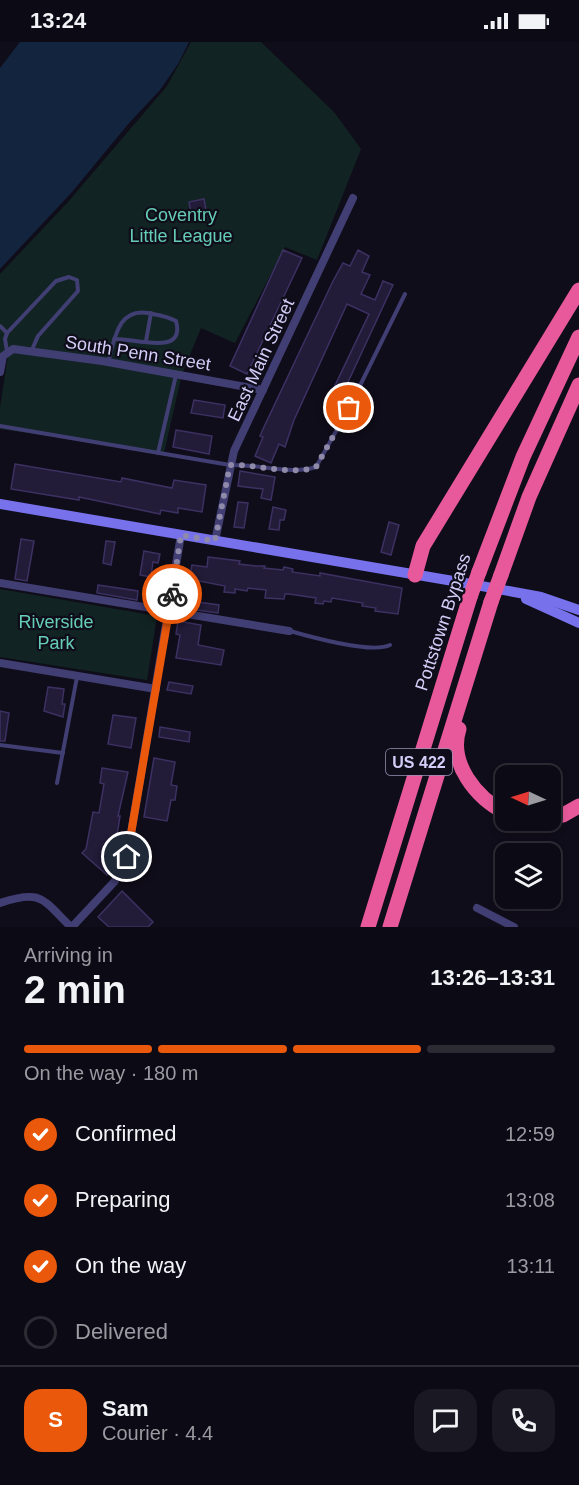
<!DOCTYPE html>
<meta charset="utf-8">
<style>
:root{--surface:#0c0a14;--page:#1a1822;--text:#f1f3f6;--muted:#9a9aa0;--line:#2c2b34;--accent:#ea580c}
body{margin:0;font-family:Arial,sans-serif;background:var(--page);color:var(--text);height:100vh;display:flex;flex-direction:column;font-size:22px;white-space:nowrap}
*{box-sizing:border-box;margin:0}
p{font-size:20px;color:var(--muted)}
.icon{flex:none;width:33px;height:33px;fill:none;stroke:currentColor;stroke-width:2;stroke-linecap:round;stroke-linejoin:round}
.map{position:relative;height:885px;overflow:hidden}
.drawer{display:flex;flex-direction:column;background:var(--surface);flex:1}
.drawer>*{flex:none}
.needle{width:39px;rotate:274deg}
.fabs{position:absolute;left:495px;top:723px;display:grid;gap:12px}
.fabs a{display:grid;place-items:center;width:66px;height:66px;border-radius:12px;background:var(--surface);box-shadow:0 3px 9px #0003,0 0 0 2px var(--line);font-size:30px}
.pin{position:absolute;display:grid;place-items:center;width:51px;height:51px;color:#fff;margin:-26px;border:3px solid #fff;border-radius:50%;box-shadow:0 2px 6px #0007}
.courier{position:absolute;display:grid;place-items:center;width:60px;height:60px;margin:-30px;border:4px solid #ea580c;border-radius:50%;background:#fff;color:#222;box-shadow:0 2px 8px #0007}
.headline em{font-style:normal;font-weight:700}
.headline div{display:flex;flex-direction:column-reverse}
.headline{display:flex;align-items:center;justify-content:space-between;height:102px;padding:0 24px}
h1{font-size:39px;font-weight:700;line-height:45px}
.bar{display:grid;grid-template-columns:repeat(4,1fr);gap:9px 6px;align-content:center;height:72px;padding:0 24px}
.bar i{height:8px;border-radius:4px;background:var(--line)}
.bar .current{background:var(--accent)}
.bar p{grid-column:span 4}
.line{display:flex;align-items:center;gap:15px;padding:0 24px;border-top:2px solid var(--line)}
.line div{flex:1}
.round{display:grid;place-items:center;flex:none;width:63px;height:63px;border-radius:18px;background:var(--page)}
ol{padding:0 24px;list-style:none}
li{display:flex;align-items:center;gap:18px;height:66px}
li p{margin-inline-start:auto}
li .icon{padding:6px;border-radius:50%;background:var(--accent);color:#fff;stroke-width:4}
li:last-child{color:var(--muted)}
li i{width:33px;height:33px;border:3px solid var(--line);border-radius:50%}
.status{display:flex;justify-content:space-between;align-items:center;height:42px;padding:0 30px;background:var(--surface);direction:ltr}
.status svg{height:16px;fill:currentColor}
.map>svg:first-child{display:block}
.green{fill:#112423}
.water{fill:#13243e}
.building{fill:#221c39;stroke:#3c3162;stroke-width:1.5}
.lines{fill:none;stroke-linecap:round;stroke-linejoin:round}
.lane{stroke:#413e73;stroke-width:4}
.street{stroke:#413e73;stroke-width:8}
.secondary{stroke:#7771ec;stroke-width:10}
.highway{stroke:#e8599b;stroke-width:15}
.highway-bridge{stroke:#e8599b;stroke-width:15}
.done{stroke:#8f8aaa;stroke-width:6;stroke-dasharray:0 10.8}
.route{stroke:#ea580c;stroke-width:8}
.labels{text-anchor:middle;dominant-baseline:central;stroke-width:4.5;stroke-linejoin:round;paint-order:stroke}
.shield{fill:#100d1a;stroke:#9894b5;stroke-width:1.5}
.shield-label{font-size:16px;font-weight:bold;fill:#d3cef8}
.park-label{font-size:18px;fill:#65cdb5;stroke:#100d1a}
.street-label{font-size:18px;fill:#d3cef8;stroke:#100d1a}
</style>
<div class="status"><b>13:24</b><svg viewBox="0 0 49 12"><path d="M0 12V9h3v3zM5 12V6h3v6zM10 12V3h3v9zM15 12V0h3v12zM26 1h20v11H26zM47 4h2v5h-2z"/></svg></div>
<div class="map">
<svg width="579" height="885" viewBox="0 0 579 885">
<rect width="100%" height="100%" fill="#100d1a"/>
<g class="green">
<polygon points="191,0 261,0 334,70 361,107 317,218 285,205 235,301 201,286 182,332 164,411 0,387 0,366 8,313 0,312 0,232 68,160 167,44"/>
<polygon points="0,547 157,574 147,638 0,615"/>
</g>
<polygon class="water" points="20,0 189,0 178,22 160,48 129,81 72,150 0,227 0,26"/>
<g class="building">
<polygon points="204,157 207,174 192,177 189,160"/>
<polygon points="283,208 302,216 247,332 230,324"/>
<polygon points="358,208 369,214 362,230 370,233 361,252 375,258 383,239 393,243 336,366 329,362 333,353 331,352 369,272 347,262 294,378 285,405 279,402 271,421 255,414 263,395 260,394 263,387 333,239 343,221 350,224"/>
<polygon points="194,358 225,363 223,376 191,371"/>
<polygon points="176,388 212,394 209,412 173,405"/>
<polygon points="15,422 121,440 122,436 172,446 174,438 206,443 202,470 178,466 178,471 161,468 160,472 79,455 79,458 11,447"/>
<polygon points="240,429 275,435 271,458 261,456 263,447 238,444"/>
<polygon points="238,460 248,461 244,486 234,485"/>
<polygon points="273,465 286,468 284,478 280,478 279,488 269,487"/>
<polygon points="389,480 399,483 391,513 381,510"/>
<polygon points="21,497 34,499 27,539 15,537"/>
<polygon points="106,499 115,500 111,523 103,521"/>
<polygon points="144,509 160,512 158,521 153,520 151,535 140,533"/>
<polygon points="208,515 240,519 239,522 256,524 265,524 264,526 283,528 284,525 293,527 292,530 320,534 320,531 402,546 398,572 375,569 376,566 362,564 363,561 332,556 331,560 324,559 323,562 315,561 316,556 289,552 285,552 284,557 265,556 266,548 248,546 247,549 235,547 235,551 224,550 225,544 189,537 192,523 207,525"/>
<polygon points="98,543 138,549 137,558 97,551"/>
<polygon points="198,560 219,563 218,571 197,568"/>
<polygon points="178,579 201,583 198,603 224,608 221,623 176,616 180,593 176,592"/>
<polygon points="169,640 193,644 191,652 167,648"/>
<polygon points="48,645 64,647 62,662 65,662 63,675 44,669"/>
<polygon points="0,669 9,671 5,699 0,699"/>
<polygon points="113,673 136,676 131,706 108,702"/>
<polygon points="160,685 190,690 189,700 159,695"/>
<polygon points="154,716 175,720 171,743 177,744 175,758 171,758 167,779 144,775"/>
<polygon points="102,726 128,730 118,774 120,774 117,794 120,794 115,825 107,833 82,811 86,807 93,770 99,771 104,742 100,741"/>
<polygon points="122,849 153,880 148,885 109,885 98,875"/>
</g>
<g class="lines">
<g class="lane">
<polyline points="0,284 7,291"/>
<polyline points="146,299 151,271"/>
<polyline points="7,309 5,297 7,291 56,239 69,235 77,238 78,249 38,294 31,310"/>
<path d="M108 320C115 296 118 266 148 271 158 273 167 274 176 279 186 315 134 296 114 297"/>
<path d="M0 384 230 423C257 422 293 433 316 425L349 366 405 252"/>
<polyline points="158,411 176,333"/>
<path d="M290 589C311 595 372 612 390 603"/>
<polyline points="0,703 63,711"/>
<polyline points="57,741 77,635"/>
</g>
<g class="street">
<polyline points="0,330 3,314 13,307 102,319 263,348"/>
<polyline points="215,499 234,409 353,156"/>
<polyline points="0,541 289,589"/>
<polyline points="0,621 156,647"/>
<path d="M0 861C42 847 42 857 71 885"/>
<polyline points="477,866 514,885"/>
<polyline points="72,885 115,839 127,815 181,493"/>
</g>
<g class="secondary">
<polyline points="0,462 465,541 541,555 579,568"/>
<polyline points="526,557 579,581"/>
</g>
<g class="highway">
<polyline points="479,530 523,415 579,295"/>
<polyline points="415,533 423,504 579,248"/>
<polyline points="501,533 529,455 579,343"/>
<path d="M459 687C448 721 476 756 506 771"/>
<polyline points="550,776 563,773 579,764"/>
<polyline points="368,885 470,555"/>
<polyline points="390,885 491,560"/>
</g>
<g class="highway-bridge">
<polyline points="470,555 479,530"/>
<polyline points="491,560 501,533"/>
</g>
</g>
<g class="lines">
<path class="done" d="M172 552 181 493 215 499 230 423C257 422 292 434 316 425L349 366"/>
<polyline class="route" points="127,815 172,552"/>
</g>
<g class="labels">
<rect class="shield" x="386" y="707" width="66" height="26" rx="4.5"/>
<g class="shield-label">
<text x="419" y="720">US 422</text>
</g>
<g class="park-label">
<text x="181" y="173">Coventry<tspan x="181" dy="21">Little League</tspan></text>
<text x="56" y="580">Riverside<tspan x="56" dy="21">Park</tspan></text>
</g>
<g class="street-label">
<text transform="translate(138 311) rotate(9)">South Penn Street</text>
<text transform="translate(261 318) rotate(-65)">East Main Street</text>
<text transform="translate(443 580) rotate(-72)">Pottstown Bypass</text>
</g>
</g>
</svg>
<div class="fabs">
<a><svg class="needle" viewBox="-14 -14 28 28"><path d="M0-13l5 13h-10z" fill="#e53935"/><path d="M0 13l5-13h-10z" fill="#9a9aa0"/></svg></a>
<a><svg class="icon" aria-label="layers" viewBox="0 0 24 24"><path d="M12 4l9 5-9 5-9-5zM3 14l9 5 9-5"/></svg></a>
</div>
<div class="pin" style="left:349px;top:366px;background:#ea580c"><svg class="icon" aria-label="bag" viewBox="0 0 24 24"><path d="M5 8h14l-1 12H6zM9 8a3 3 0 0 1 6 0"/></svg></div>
<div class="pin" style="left:127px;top:815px;background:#1f2937"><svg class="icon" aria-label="home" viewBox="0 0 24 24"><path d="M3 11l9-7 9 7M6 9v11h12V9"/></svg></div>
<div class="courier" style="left:172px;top:552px"><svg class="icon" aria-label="bike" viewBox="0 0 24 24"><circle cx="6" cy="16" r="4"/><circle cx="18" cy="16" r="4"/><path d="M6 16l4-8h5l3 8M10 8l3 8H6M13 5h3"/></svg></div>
</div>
<section class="drawer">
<div class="headline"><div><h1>2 min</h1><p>Arriving in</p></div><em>13:26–13:31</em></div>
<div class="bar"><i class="current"></i><i class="current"></i><i class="current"></i><i></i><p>On the way · 180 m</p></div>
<ol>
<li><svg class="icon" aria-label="check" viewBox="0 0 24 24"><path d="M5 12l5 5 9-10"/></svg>Confirmed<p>12:59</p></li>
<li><svg class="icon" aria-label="check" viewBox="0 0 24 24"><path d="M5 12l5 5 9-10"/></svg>Preparing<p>13:08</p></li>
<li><svg class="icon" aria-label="check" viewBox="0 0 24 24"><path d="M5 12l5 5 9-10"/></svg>On the way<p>13:11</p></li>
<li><i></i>Delivered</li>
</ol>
<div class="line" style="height:108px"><b class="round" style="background:var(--accent);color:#fff">S</b><div><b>Sam</b><p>Courier · 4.4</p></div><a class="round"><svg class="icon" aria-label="chat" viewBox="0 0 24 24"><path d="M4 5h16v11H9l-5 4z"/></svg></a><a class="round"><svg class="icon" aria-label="phone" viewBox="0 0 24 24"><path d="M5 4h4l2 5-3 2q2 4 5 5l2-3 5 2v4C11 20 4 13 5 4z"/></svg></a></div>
</section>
